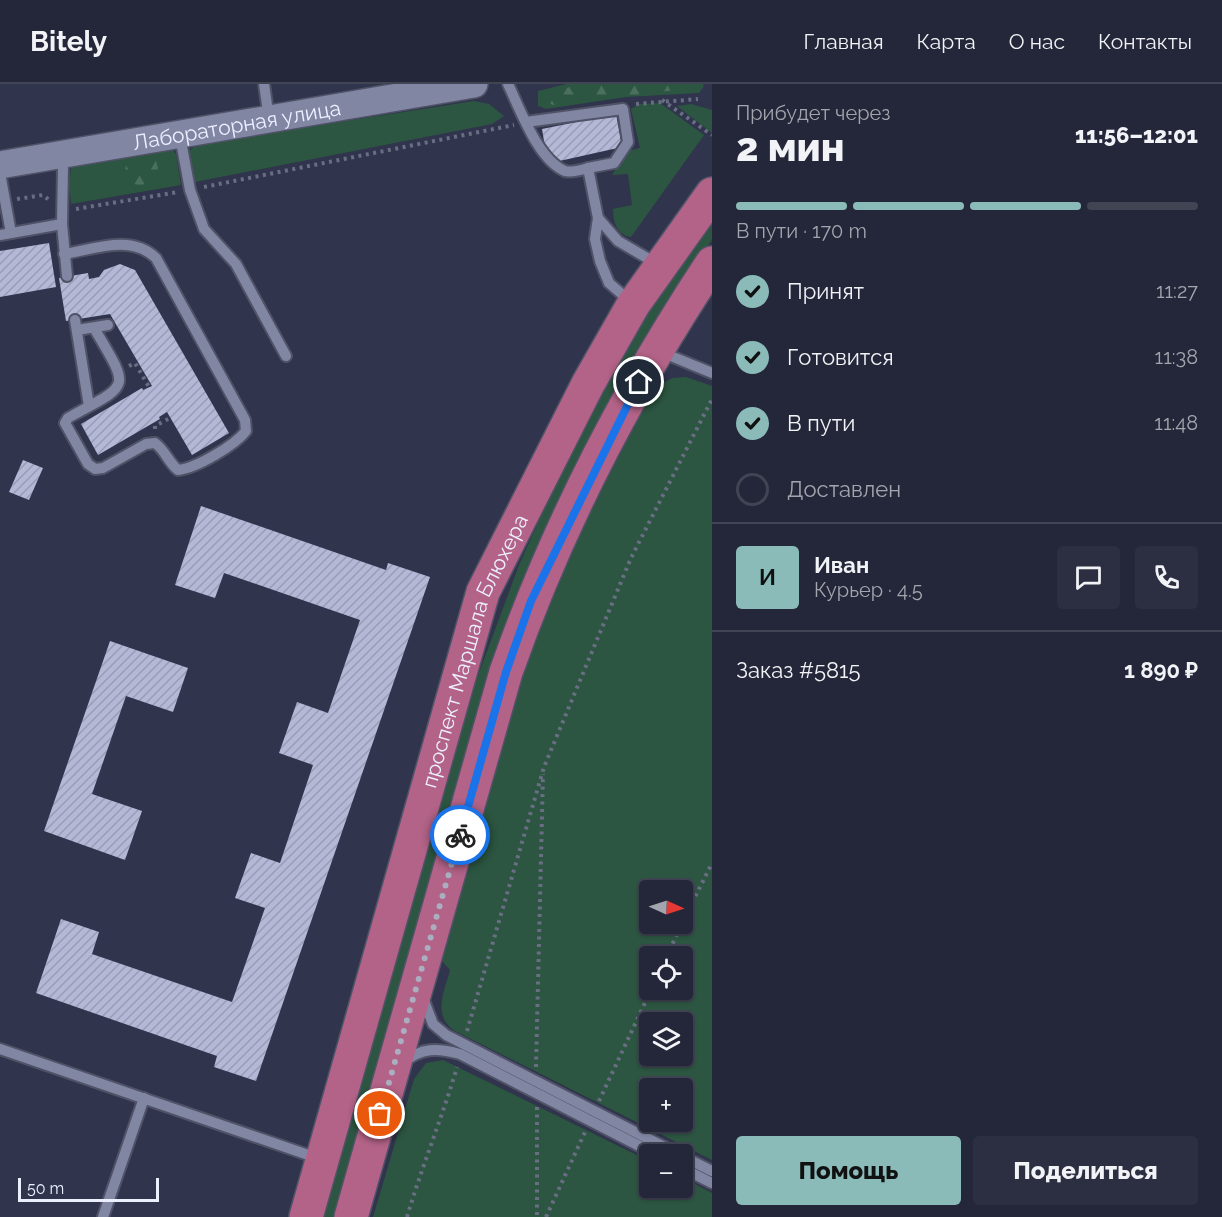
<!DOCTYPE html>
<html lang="ru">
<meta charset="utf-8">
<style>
:root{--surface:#242739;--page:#2c2f41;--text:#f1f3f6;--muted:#a3a5ae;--line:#414453;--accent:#8bbbb9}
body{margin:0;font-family:Raleway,sans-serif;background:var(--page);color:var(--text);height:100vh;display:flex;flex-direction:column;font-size:22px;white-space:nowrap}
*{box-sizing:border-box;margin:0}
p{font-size:20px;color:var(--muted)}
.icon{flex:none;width:33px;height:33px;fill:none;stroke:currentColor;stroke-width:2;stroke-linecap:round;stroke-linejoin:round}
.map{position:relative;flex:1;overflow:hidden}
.drawer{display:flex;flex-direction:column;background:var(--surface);width:510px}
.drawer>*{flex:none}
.needle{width:39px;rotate:93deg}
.controls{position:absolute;left:639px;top:796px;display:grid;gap:12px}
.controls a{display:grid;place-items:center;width:54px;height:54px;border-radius:6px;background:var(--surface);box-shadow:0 2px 4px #0004,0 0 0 2px var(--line);font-size:30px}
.scale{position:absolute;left:18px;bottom:15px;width:141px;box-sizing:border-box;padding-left:6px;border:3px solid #ecefff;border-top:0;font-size:16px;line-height:21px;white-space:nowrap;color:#ecefff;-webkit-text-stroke:4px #30344c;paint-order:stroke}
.pin{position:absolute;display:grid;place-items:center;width:51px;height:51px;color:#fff;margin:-26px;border:3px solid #fff;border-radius:50%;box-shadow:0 2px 6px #0007}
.courier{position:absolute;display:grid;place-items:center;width:60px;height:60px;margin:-30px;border:4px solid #1a73e8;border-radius:50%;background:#fff;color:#222;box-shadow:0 2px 8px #0007}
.headline em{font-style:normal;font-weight:800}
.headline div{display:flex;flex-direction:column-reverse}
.headline{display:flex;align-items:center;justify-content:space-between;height:102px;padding:0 24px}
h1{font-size:39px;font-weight:800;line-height:45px}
.bar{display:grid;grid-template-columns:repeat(4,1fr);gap:9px 6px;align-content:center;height:72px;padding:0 24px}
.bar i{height:8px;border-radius:4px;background:var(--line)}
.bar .selected{background:var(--accent)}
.bar p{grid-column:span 4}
.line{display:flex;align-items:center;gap:15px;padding:0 24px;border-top:2px solid var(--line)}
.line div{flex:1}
.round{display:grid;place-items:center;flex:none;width:63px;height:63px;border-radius:6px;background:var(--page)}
ol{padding:0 24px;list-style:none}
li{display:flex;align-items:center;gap:18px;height:66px}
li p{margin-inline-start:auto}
li .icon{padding:6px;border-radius:50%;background:var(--accent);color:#111;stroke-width:4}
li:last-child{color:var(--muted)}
li i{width:33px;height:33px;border:3px solid var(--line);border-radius:50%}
.cta{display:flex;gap:12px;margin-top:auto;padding:12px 24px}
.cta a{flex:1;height:69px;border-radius:6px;background:var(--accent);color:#111;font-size:24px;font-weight:800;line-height:69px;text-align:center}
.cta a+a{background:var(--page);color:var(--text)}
header{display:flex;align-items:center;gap:36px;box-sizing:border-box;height:84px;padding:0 30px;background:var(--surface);border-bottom:2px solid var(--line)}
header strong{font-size:28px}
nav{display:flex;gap:33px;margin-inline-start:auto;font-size:21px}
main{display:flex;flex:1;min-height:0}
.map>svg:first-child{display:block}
.grass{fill:#2c5641;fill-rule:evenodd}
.forest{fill:url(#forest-firs)}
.building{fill:url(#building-hatch)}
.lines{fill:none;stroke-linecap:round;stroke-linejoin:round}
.service-casing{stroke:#505267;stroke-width:14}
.tertiary-casing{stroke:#505267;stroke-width:30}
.primary-casing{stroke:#505267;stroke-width:36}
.path{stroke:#6a6e84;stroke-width:4;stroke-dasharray:3 4.5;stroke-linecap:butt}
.service{stroke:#8186a3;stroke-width:10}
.tertiary{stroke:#8186a3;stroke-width:27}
.primary{stroke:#b26387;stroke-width:33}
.done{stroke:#aaaec0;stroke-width:6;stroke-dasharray:0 10.8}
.route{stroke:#1a73e8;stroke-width:8}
.labels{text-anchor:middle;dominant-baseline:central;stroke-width:6;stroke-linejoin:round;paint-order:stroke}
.street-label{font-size:21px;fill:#ecefff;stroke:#30344c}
</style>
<header>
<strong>Bitely</strong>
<nav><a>Главная</a><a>Карта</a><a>О нас</a><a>Контакты</a></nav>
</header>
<main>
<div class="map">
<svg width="712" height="1133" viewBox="0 0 712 1133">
<defs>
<pattern id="forest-firs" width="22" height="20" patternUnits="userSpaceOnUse" patternTransform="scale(1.5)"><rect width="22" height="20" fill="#2c5641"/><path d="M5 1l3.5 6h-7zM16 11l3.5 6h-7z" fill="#4b6f5e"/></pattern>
<pattern id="building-hatch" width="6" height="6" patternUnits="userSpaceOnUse" patternTransform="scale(1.5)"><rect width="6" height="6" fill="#b3b8d7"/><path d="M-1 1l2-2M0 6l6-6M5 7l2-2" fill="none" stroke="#989cb4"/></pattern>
</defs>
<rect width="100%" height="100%" fill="#30344c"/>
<g class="grass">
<polygon points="566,0 703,0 704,2 699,9 626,13 546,25 538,22 538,7"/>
<polygon points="474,17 489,20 504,32 492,40 195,98 188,68 197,60"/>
<path d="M660 19 704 51 631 153C617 151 613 138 613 125L632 121 628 90 612 91 627 67 640 64 631 25 639 20Z"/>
<polygon points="691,20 712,26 712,49 677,22"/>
<polygon points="171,64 176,70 181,101 71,120 69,100 72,77"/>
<polygon points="712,134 712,156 690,187 487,600 333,1133 321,1133 476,597 519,481 578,350 648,225"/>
<path d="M686 293 712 302V1076L453 946C433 930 444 908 450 886L442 877 524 580 582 445 653 305 672 294ZM650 807H682V840H650ZM650 873H682V906H650ZM650 939H682V972H650ZM650 1005H682V1038H650Z"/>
<polygon points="443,976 649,1077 650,1104 682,1104 683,1094 712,1109 712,1133 373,1133 414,995 426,979"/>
</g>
<g class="forest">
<polygon points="594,0 687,0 684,5 553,21 545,17 543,13 549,6"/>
<polygon points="141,68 156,77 158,84 154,97 137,103 125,86 128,73"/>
</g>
<g class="building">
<polygon points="616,30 622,63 555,78 545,63 542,45"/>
<polygon points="49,159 56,203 0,213 0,167"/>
<polygon points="120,180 135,186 229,349 192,371 167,328 159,333 160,335 98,371 81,340 142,304 143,306 152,302 110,230 66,237 59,194 88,189 89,195 99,193 104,186"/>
<polygon points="23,376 43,384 29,416 9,408"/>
<polygon points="201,422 386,486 388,479 430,493 256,997 214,983 217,972 36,909 61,835 99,848 92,870 232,918 265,824 235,814 251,769 280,779 313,681 279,669 297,618 328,629 360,536 224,489 215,514 175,501"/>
<polygon points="110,557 188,584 173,628 126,612 92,710 142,727 125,776 44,747"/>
</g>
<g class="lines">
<g class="service-casing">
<g id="service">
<polyline points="264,0 269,35"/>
<path d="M508 0C520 25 538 76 565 87 571 89 581 86 588 84L598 134 595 155 600 177 609 199 631 218"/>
<polyline points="526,38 623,25 628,58 614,79 588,84"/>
<polyline points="180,52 190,106 204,145 236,180 286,272"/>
<polyline points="61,71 63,81 62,140 67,192"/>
<polyline points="0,89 11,149"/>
<polyline points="598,134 618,157 659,181"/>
<polyline points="0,151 62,140"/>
<path d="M64 170C95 165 131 150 156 174L245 336 246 347C235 361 197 384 178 386 168 378 165 366 155 359L146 360 103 384 95 385 88 380 65 339 68 334C131 299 131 307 94 244"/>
<polyline points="75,236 89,322"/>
<polyline points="77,246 108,241"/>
<polyline points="661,268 712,289"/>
<polyline points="423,914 433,940 446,951 680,1071"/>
<polyline points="0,965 320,1075"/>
<path d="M403 979C421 963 438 964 460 970L657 1071"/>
<polyline points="682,1072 712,1087"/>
<polyline points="682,1084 712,1099"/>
<polyline points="103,1133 144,1014"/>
</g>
</g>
<g class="tertiary-casing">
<g id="tertiary">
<path id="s1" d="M0 81 474 0"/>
</g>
</g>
<g class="primary-casing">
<g id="primary">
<path id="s2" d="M306 1133 483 508 588 300 633 221 712 110"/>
<path d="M351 1133 506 588C556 445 628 306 712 179"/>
</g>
</g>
<g class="path">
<polyline points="662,16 712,51"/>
<polyline points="636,20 698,15"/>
<polyline points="204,103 514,41"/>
<polyline points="17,115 43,111 49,116"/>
<polyline points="76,125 178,108"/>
<polyline points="129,282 135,279 149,303"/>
<polyline points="155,345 155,342 170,334"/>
<polyline points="682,839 712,779"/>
<polyline points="666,873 682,840"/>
<polyline points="467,947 544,683 631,474 712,315"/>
<polyline points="536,983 543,690"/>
<polyline points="599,1017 651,906"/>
<polyline points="537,1023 537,1133"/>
<path d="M407 1133C422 1082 442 1034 457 983"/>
<polyline points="546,1133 585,1048"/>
</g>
<use href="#service" class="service"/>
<use href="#tertiary" class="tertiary"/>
<use href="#primary" class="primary"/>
</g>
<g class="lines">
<polyline class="done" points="380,1030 460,751"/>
<polyline class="route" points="460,751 506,588 531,517 639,298"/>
</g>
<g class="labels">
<g class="street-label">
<text stroke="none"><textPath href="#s1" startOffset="240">Лабораторная улица</textPath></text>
<text stroke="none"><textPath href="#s2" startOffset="591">проспект Маршала Блюхера</textPath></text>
</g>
</g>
</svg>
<div class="controls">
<a><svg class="needle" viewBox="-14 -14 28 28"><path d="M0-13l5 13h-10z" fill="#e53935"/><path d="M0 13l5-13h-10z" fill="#a3a5ae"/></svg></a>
<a><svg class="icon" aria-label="locate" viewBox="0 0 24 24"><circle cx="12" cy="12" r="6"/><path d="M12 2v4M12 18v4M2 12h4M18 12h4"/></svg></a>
<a><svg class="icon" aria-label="layers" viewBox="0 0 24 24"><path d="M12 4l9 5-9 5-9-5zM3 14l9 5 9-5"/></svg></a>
<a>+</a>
<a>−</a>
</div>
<div class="scale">50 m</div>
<div class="pin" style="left:380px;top:1030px;background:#ea580c"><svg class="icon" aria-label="bag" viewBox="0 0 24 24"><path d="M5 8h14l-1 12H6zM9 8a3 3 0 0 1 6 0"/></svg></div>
<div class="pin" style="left:639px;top:298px;background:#1f2937"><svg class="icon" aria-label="home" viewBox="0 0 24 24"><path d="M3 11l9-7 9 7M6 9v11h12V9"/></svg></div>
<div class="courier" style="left:460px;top:751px"><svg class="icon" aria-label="bike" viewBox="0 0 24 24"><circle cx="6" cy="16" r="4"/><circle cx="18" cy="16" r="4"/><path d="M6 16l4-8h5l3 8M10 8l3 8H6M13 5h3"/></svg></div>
</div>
<section class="drawer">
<div class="headline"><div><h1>2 мин</h1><p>Прибудет через</p></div><em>11:56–12:01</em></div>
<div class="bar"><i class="selected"></i><i class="selected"></i><i class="selected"></i><i></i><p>В пути · 170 m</p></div>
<ol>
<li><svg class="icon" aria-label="check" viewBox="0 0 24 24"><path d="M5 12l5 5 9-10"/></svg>Принят<p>11:27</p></li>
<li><svg class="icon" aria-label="check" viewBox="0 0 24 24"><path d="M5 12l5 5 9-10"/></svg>Готовится<p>11:38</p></li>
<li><svg class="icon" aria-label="check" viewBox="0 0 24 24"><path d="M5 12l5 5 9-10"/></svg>В пути<p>11:48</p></li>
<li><i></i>Доставлен</li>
</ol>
<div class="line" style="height:108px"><b class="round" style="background:var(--accent);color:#111">И</b><div><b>Иван</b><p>Курьер · 4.5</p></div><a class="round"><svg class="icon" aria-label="chat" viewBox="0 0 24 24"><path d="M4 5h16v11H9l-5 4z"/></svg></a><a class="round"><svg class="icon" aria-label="phone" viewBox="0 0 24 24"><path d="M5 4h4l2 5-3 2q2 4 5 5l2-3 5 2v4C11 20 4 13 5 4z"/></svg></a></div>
<div class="line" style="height:78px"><div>Заказ #5815</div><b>1 890 ₽</b></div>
<div class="cta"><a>Помощь</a><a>Поделиться</a></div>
</section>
</main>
